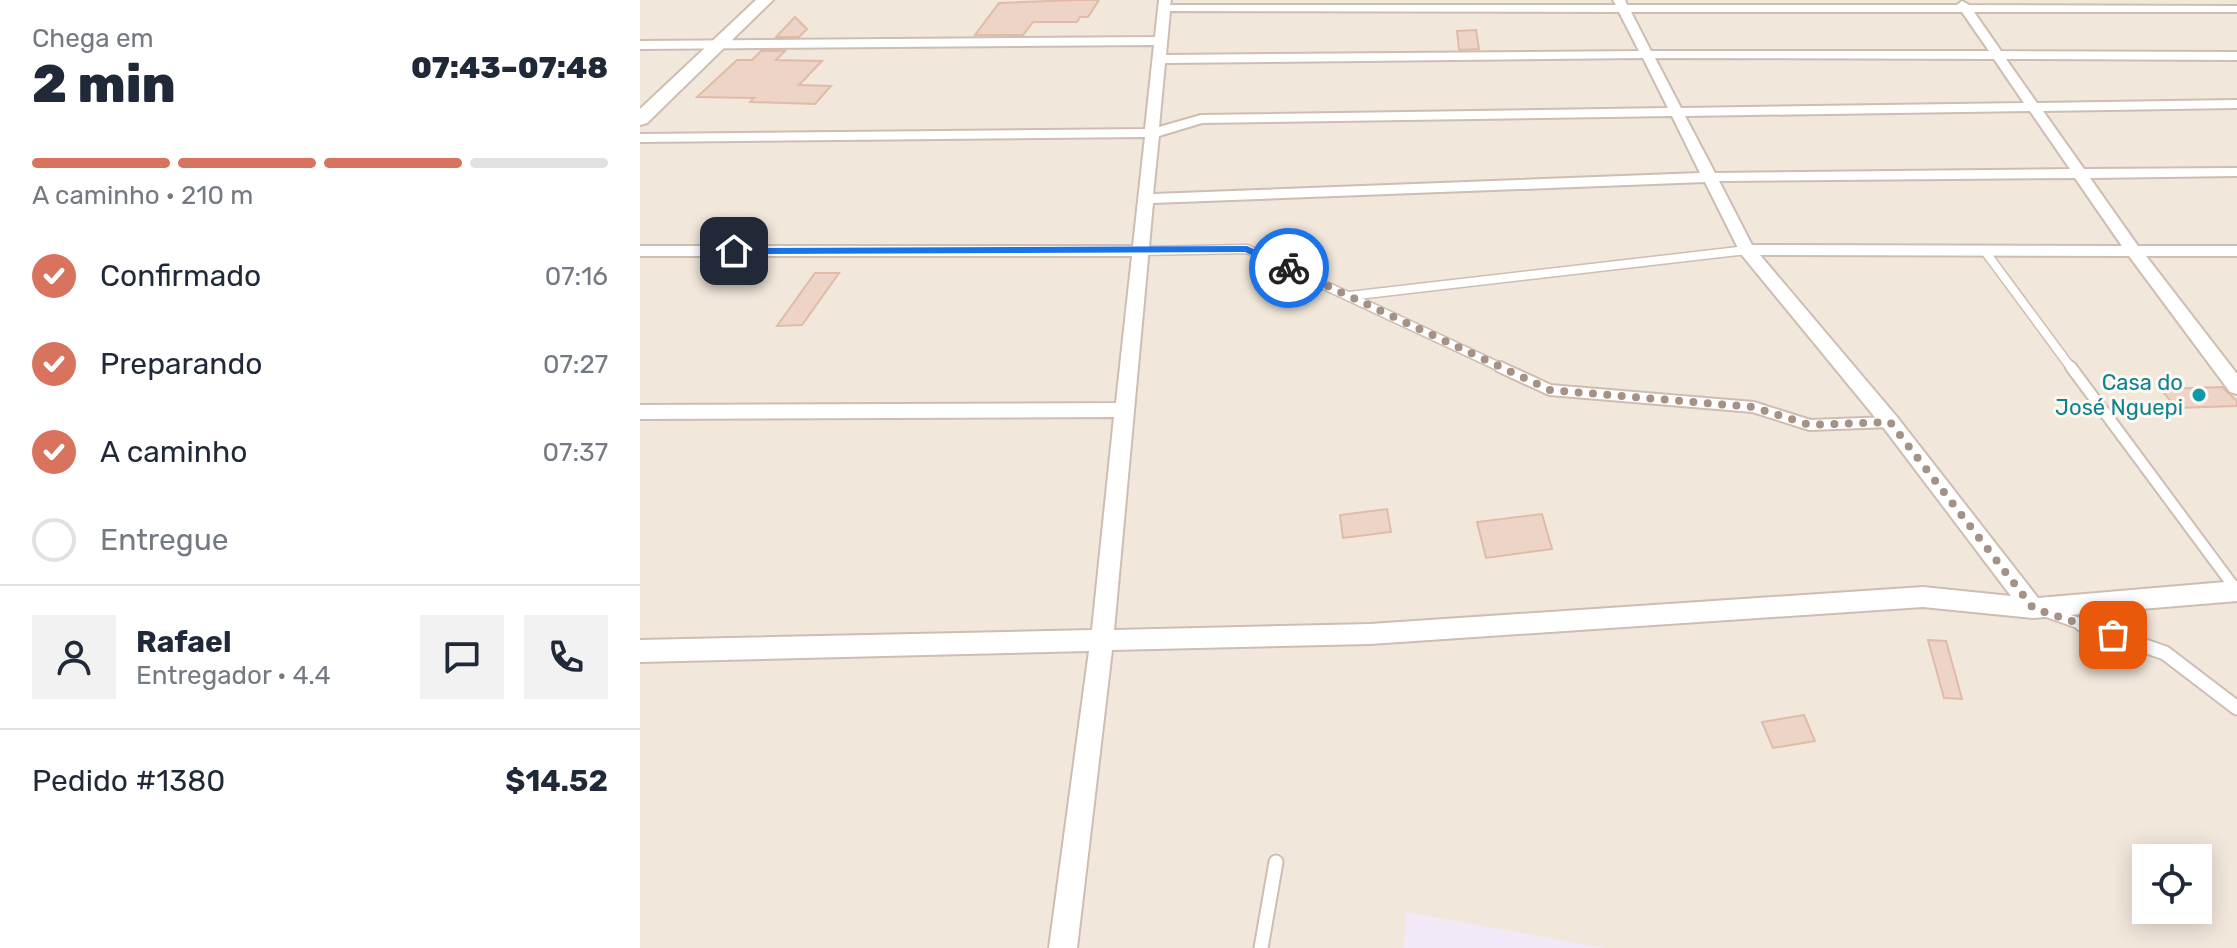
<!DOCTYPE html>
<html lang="pt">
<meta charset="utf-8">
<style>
:root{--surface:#fff;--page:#f2f2f3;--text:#1f2937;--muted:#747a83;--line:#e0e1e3;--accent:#d8745e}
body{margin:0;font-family:Rubik,sans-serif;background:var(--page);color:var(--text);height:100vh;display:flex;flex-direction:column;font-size:30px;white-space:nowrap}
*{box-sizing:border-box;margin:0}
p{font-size:26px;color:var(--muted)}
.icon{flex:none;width:44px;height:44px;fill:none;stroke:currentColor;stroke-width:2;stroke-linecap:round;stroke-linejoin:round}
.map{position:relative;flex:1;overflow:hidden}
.drawer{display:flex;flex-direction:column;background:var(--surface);width:640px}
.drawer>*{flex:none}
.fabs{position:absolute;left:1492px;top:844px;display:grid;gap:16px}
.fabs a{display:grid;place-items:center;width:80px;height:80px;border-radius:0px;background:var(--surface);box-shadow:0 4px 20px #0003;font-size:40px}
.pin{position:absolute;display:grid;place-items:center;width:68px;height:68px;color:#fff;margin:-34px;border-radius:16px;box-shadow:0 4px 12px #0006}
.courier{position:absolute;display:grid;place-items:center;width:80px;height:80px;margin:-40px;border:6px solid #1a73e8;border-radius:50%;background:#fff;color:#222;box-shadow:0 2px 10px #0007}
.headline em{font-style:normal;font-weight:800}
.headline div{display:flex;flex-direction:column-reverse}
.headline{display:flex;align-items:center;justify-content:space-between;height:136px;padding:0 32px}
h1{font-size:52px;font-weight:800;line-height:60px}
.bar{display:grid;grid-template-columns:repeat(4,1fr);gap:12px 8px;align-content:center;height:96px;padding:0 32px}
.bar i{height:10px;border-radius:6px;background:var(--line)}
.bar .on{background:var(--accent)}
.bar p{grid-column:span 4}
.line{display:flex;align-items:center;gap:20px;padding:0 32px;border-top:2px solid var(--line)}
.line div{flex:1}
.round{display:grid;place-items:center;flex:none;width:84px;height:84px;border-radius:0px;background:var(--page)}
ol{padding:0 32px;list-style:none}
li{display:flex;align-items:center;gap:24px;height:88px}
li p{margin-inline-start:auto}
li .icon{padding:8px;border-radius:50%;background:var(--accent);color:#fff;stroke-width:4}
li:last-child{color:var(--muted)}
li i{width:44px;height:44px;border:4px solid var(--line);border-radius:50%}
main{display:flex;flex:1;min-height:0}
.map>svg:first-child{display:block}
.residential{fill:#f2e7db;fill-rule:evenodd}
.education{fill:#f2e9f8}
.building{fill:#eed4c6;stroke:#dfbba8;stroke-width:2}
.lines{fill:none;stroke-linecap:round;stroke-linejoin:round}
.lane-far2-casing{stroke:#cdbdb3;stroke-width:11}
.lane-far1-casing{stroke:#cdbdb3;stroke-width:14}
.lane-casing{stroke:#cdbdb3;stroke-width:17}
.street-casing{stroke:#cdbdb3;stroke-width:4}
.secondary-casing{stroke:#cfbdb0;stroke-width:4}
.lane-far2{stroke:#fff;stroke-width:8}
.lane-far1{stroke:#fff;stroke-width:10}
.lane{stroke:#fff;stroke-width:13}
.street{fill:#fff;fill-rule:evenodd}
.secondary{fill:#fff;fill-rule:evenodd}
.route{fill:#1a73e8}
.done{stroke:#a49287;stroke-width:8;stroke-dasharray:0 14.4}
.culture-dot{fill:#0f9aa8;stroke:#fef9f3;stroke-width:3}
.labels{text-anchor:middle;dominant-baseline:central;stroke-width:6;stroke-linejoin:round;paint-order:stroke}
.culture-label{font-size:22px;fill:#0d838f;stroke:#fef9f3;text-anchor:end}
</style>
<main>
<section class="drawer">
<div class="headline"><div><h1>2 min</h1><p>Chega em</p></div><em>07:43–07:48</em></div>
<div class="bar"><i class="on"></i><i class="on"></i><i class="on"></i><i></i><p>A caminho · 210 m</p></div>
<ol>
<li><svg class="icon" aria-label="check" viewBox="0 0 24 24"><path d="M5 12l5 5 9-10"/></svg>Confirmado<p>07:16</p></li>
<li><svg class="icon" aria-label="check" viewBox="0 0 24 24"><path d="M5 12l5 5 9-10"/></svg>Preparando<p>07:27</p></li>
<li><svg class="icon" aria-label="check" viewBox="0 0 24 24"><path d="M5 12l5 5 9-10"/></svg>A caminho<p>07:37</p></li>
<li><i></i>Entregue</li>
</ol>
<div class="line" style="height:144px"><a class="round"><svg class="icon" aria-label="person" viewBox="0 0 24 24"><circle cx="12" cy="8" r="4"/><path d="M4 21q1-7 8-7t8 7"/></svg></a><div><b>Rafael</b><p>Entregador · 4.4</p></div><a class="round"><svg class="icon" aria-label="chat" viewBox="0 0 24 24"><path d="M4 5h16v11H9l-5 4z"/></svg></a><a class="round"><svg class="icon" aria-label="phone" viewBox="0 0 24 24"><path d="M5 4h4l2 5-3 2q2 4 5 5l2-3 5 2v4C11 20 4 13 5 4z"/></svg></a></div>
<div class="line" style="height:104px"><div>Pedido #1380</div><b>$14.52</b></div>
</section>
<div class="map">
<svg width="1597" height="948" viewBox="0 0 1597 948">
<rect width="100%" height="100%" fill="#fbf5ec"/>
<path class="residential" d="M0 0H1597V948H0ZM1506 858H1558V910H1506Z"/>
<polygon class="education" points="766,912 964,948 764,948"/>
<g class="building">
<polygon points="434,0 459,0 448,17 440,17 437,22 393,22 383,35 335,35 359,3"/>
<polygon points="155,17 167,29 159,37 136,37"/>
<polygon points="836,30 839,49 819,50 817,31"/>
<polygon points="121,51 145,51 136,60 182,61 159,85 191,86 175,104 110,102 114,98 57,97 97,60 112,60"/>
<polygon points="175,273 199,273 162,325 137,326"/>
<polygon points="1582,387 1597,401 1597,406 1536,408 1521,389"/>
<polygon points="747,509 751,532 703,538 700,515"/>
<polygon points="902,514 912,549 846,558 837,522"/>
<polygon points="1288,640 1306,641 1322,699 1304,698"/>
<polygon points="1164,715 1175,741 1133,748 1122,722"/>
</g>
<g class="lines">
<g class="lane-far2-casing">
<g id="lane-far2">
<polyline points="1344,250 1432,369"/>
<polyline points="501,251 607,249 864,369"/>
<polyline points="709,296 1107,250"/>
</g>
</g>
<g class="lane-far1-casing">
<g id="lane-far1">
<polyline points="860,367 910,390 1113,407 1170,425 1250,422"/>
<polyline points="1431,367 1597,591"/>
<polyline points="1404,611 1447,626"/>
</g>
</g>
<g class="lane-casing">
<g id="lane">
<polyline points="1441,624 1525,653 1597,708"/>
<polyline points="621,948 636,862"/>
</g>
</g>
<g class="street-casing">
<path id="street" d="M519 0H531L530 5H976L973 0H985L987 5H1317L1322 1 1329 5 1597 6V12H1334L1361 51 1597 52V60L1366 59 1397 103 1597 100V108L1403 111 1444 169 1597 168V176L1450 178 1498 246H1597V256H1506L1597 374V394L1590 392 1489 256 1120 255 1257 417 1398 598 1597 581V601L1393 618 1283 607 730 644 472 650 437 948H409L449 651 0 662V640L452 630 474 417 0 419V405L476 403 492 256H0V246H493L505 137 0 142V134L505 129 514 45 0 49V41L515 37ZM530 11 979 12 999 51 526 55ZM991 12H1322L1349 51H1011ZM1003 58 1028 108 561 115 519 127 525 63ZM1015 58 1354 59 1384 103 1041 108ZM1390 111 1430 169 1075 173 1045 116ZM1032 116 1060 173 513 194 519 136 562 123ZM1435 178 1482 246 1112 245 1079 181ZM1065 182 1101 254 1243 427 1371 596 1283 587 730 624 474 630 513 203Z"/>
</g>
<g class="secondary-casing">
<polygon id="secondary" points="116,0 133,0 7,123 0,125 0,109"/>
</g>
<use href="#lane-far2" class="lane-far2"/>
<use href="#lane-far1" class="lane-far1"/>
<use href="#lane" class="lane"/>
<use href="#street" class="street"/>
<use href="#secondary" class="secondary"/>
</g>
<polygon class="route" points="607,246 654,268 645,271 605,252 94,254 89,251 94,248"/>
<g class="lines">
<polyline class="done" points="649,268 910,390 1113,407 1170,425 1250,422 1393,608 1473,635"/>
</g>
<circle class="culture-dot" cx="1559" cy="395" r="8"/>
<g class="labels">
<g class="culture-label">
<text x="1543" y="382">Casa do<tspan x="1543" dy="25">José Nguepi</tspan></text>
</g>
</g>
</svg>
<div class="fabs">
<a><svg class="icon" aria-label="locate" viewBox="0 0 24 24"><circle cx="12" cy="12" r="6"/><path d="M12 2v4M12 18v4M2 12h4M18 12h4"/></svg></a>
</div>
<div class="pin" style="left:1473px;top:635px;background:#ea580c"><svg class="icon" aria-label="bag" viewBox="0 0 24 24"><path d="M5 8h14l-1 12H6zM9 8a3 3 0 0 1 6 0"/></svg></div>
<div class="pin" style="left:94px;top:251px;background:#1f2937"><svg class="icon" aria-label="home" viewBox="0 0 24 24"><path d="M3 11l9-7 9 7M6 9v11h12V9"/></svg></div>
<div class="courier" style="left:649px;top:268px"><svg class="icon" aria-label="bike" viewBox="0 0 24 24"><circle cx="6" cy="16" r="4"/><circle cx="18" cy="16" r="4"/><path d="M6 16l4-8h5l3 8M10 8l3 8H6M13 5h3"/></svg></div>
</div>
</main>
